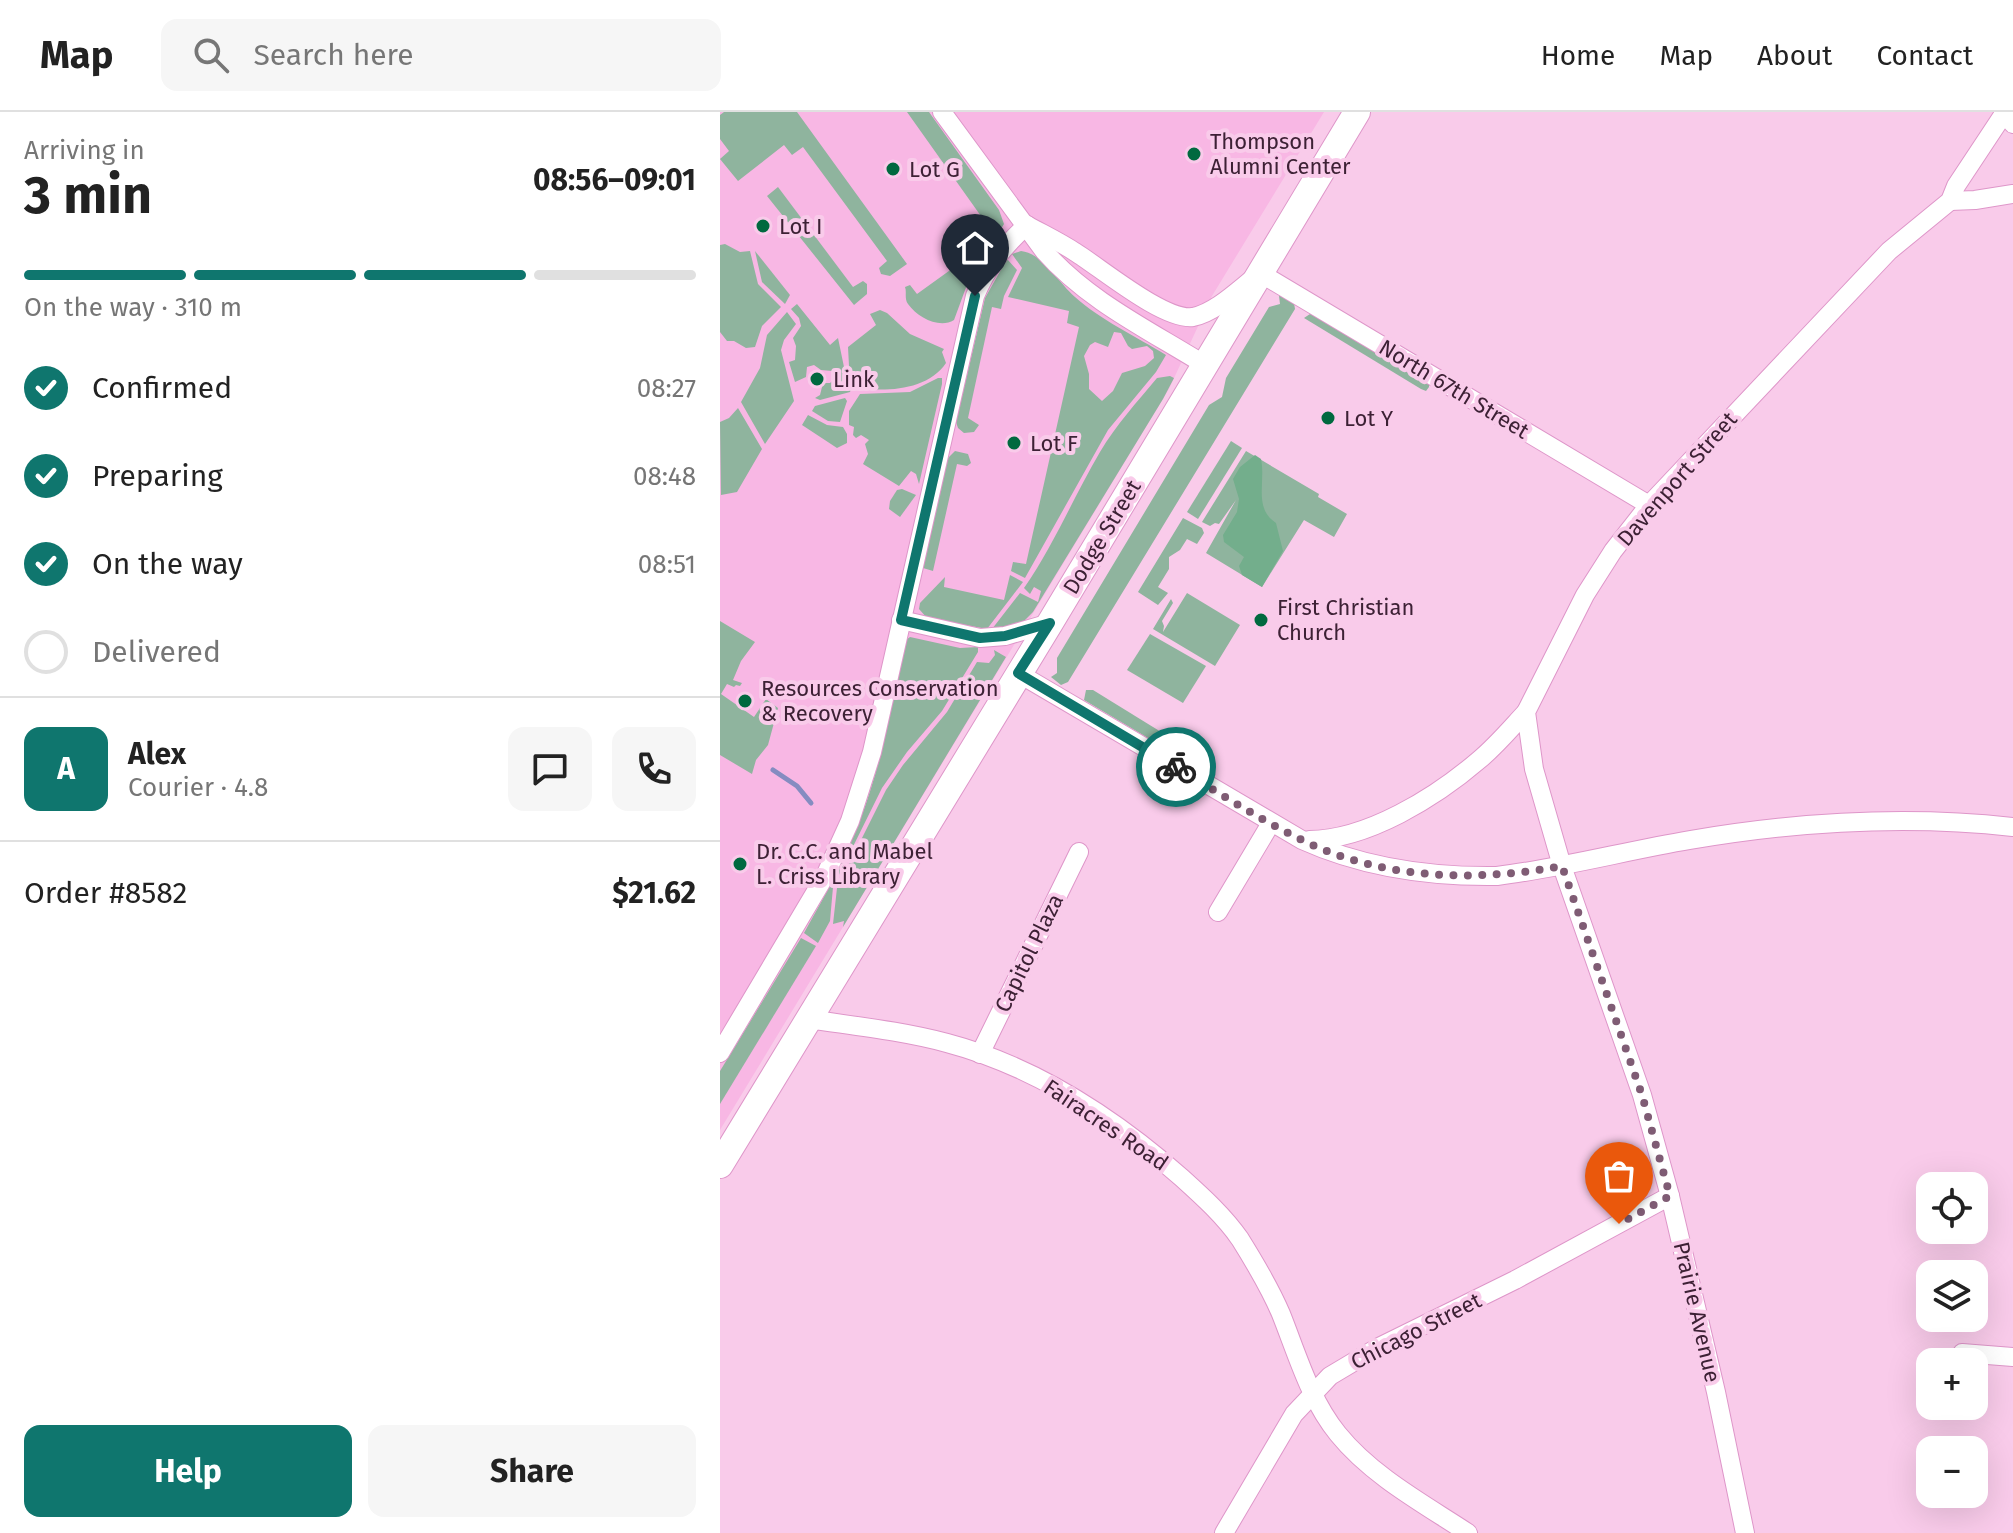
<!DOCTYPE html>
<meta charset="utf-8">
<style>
:root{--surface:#fff;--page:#f6f6f6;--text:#222;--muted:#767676;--line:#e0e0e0;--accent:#0f766e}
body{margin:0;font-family:"Fira Sans",sans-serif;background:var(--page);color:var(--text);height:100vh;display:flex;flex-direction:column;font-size:30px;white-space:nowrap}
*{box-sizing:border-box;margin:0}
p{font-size:26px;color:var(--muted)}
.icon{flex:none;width:44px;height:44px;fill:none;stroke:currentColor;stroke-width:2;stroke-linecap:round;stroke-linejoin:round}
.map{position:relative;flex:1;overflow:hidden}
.sheet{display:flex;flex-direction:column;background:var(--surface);width:720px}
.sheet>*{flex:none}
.fabs{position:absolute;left:1196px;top:1060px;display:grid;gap:16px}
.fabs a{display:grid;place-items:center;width:72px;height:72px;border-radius:16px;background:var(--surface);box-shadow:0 8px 32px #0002;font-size:40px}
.pin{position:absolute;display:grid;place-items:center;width:68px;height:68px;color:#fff;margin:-82px -34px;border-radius:50% 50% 50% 0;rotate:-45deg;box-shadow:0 0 8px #0007}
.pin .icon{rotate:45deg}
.courier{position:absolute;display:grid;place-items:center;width:80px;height:80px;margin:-40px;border:6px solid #0f766e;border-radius:50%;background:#fff;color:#222;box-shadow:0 2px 10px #0007}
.headline em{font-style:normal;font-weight:700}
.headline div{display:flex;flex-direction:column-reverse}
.headline{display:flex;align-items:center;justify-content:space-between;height:136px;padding:0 24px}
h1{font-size:52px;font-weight:700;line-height:60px}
.bar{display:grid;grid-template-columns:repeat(4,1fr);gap:12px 8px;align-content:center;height:96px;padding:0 24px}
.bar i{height:10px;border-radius:6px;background:var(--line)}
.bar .selected{background:var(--accent)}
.bar p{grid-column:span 4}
.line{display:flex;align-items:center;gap:20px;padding:0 24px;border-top:2px solid var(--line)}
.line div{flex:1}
.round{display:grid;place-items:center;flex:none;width:84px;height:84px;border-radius:16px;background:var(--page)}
ol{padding:0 24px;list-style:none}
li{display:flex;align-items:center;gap:24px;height:88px}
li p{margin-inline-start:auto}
li .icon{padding:8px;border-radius:50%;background:var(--accent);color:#fff;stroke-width:4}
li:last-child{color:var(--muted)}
li i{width:44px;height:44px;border:4px solid var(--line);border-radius:50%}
.button{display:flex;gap:16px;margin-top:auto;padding:16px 24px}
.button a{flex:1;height:92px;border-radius:16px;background:var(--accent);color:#fff;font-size:32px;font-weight:700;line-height:92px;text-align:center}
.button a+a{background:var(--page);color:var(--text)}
header{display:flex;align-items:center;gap:48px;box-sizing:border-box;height:112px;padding:0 40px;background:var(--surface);border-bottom:2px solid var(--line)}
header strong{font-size:38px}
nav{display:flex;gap:44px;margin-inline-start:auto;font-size:28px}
.search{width:560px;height:72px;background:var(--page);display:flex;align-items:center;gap:20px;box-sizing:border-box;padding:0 28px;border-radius:16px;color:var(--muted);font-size:30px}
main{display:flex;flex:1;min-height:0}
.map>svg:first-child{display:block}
.built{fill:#f8b7e4}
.green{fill:#8fb49e;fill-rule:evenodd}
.forest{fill:#73ae8c}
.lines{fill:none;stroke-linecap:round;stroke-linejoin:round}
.stream{stroke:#858cc1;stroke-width:5}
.minor-casing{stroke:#de96c9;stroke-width:20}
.highway-casing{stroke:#de96c9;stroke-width:28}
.minor{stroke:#fff;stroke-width:18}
.highway{stroke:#fff;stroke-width:26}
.done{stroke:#7f5c74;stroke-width:8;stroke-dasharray:0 14.4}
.route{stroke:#0f766e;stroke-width:10}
.poi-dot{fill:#00693f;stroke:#f9cbea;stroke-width:3}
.labels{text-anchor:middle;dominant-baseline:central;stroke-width:8;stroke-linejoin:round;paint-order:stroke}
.poi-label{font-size:22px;fill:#3d2135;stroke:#f9cbea;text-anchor:start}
.street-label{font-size:22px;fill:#3d2135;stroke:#f9cbea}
</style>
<header>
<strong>Map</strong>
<div class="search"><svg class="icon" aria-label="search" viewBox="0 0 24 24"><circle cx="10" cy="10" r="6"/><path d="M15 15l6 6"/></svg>Search here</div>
<nav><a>Home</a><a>Map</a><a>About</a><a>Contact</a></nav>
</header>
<main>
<section class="sheet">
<div class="headline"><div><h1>3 min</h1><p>Arriving in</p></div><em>08:56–09:01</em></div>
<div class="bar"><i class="selected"></i><i class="selected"></i><i class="selected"></i><i></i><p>On the way · 310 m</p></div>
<ol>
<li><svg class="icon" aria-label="check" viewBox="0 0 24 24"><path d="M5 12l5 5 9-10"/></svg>Confirmed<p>08:27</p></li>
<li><svg class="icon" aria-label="check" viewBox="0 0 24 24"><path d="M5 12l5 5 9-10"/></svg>Preparing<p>08:48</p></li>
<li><svg class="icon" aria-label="check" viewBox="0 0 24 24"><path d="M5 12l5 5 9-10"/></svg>On the way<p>08:51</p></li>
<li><i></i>Delivered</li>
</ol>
<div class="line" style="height:144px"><b class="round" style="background:var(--accent);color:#fff">A</b><div><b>Alex</b><p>Courier · 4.8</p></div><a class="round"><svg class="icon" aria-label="chat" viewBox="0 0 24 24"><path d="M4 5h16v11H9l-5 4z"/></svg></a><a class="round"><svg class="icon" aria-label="phone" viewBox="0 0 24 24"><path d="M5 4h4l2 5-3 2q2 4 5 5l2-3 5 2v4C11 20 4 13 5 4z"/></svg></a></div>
<div class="line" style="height:104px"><div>Order #8582</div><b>$21.62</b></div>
<div class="button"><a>Help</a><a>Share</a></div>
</section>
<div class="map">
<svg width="1293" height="1421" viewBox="0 0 1293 1421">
<rect width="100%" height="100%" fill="#f9cbea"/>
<polygon class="built" points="0,0 604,0 492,184 449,277 0,1018"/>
<g class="green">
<polygon points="4,0 77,0 187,152 170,164 161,162 159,156 167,149 83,35 72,43 64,33 18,69 0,47 9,39 0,27 0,3"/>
<polygon points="187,0 209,0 279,98 284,112 275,127 272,128 262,119 268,114"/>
<polygon points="58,75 133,175 143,169 147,172 147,182 134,193 47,84"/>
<path d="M259 124 268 129 269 134 251 162 234 208C220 217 198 206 188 192 184 186 187 180 185 175L190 173 197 182 265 133Z"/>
<polygon points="5,132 20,140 30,139 38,172 61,195 42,214 35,235 26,236 14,229 7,229 0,220 0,133"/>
<polygon points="35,139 70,183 65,192 42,170"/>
<path d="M301 139C324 142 336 168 355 185 379 207 417 225 446 243L436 260 388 318 305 466 291 459 293 450 306 452 359 215 347 211 349 199 288 185 302 156 292 142ZM394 220 401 221 408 234 412 237 427 234 433 239 434 246 425 254 402 261 393 279 382 289 369 277V262L364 244 370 233 375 230 388 235Z"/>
<polygon points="287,147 297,158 284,184 281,197 272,195 248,306 259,313 254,320 244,321 238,316 236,310 265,186"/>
<polygon points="559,184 564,184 574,191 575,197 348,570 341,573 331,565 337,561 337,546 489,293 502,285 506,266 549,195 560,192"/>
<polygon points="77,192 110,233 118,226 124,255 133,272 130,280 100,288 95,286 100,283 103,271 110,271 113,268 112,259 101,258 94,253 87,255 86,265 75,270 69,250 75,248 76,234 73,226 81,214 79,206 71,197"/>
<path d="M160 198 167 201 190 222 224 237 222 240 226 251C208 278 167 280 138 276L129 254 128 235 156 213 150 202Z"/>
<polygon points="67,200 76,212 64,228 61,238 74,289 45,332 21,290 40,256 47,223"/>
<polygon points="593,200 709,271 709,275 706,279 701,277 584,206"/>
<path d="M450 264 454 266 453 268 443 287 313 500 300 513 272 517 300 481 318 490 321 479 314 475 310 482 304 476C334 433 354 384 380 340 396 313 417 290 437 266Z"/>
<polygon points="218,266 222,266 222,272 199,372 196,362 191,359 179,374 143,352 148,342 145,332 149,328 141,323 136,326 133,323 134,315 129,313 129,299 140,282 190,280"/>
<polygon points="125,286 127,289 120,310 108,309 92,299 95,294"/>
<polygon points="18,296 42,337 17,380 1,383 0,310 9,306"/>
<polygon points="88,303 107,313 123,315 127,322 127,331 117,336 82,313"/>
<polygon points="511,329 522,336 478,407 467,400"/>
<polygon points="235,339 248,342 251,351 247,354 237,352 213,459 203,456 227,347"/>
<polygon points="526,339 599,382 598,385 627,402 614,425 584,408 542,475 486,441 516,388 499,412 495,411 490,414 482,410"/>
<polygon points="182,377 196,383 180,405 169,397 170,389 177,378"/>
<polygon points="463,406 482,416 484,421 477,432 467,427 460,438 449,445 449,457 438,475 448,481 438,493 418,480"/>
<polygon points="290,463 303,470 267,517 207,506 199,497 200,491 225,465 224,475 284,488"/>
<polygon points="467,481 520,513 495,554 433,517 451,487 453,491 442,509 444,514 443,520"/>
<polygon points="0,509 35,530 21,549 13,568 22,571 20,574 16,573 14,575 7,572 1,582 34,605 46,587 58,596 48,633 36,648 32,662 0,643"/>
<polygon points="430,522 486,554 463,591 407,558"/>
<path d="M190 525 240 536 258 535V540L222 599 187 640 162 676 113 775 110 809 98 831 84 821C106 782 127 743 143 700 163 645 173 585 186 528Z"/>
<polygon points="274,538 286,545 123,815 124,809 113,812 117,776 166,678 183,653 227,600 257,550 269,551 275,543"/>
<polygon points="366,578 373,578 480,644 479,648 470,651 364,588"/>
<polygon points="81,826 96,834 0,992 0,959"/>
</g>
<path class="forest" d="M535 343 541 347C546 370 533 396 556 411L563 439 542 475 522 463 519 454 524 445 504 430 503 423 517 400 519 387 513 367 520 355Z"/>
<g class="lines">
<polyline class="stream" points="53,658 77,674 91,691"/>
<g class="minor-casing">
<g id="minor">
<path d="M222 0 324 139C368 189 429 218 485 253"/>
<polyline points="1230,89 1255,88 1293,82"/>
<path d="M307 113C323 122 340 130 355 140 381 156 444 209 473 205 497 200 521 175 540 161L929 393"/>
<polyline points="181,508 260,526 285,524 330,511"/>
<path d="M298 561 582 728C644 756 710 765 777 764 842 756 905 739 970 728 1075 710 1186 703 1293 715"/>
<path d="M589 728C647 728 716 685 759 648 776 634 791 616 806 600"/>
<polyline points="498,800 551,711"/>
<path d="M89 907C135 914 182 919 227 931 314 954 394 1006 462 1066 483 1085 504 1104 520 1127 535 1151 550 1176 561 1202 577 1242 590 1288 618 1322 652 1364 704 1392 748 1421"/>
<path d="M0 941 105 764 130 709 152 640 255 184C267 155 284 134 307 113"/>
<polyline points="260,942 359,740"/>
<polyline points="1242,1241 1293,1245"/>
<polyline points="504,1421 574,1302 610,1264 657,1236 795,1168 950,1084"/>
<polyline points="1025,1421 996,1280 950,1084 922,983 842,754 814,657 806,600 865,483 893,439 929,393 1169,139 1230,89 1236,74 1285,0 1293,12"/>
</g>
</g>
<g class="highway-casing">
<polyline id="highway" points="0,1053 330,511 637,0"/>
</g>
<use href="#minor" class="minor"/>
<use href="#highway" class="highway"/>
</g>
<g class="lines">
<path class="done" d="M456 655C498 680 540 708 584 729 664 768 756 770 842 754L922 983 950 1084 899 1112"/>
<polyline class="route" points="255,184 181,508 260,526 285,524 330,511 298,561 456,655"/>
</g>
<g class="poi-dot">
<circle cx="474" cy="42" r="8"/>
<circle cx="173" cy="57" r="8"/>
<circle cx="43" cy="114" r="8"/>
<circle cx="97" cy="267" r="8"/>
<circle cx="608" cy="306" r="8"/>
<circle cx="294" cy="331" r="8"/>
<circle cx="541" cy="508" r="8"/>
<circle cx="25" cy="589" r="8"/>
<circle cx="20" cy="752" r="8"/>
</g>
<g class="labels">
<g class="poi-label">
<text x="490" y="29">Thompson<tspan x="490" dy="25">Alumni Center</tspan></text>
<text x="189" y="57">Lot G</text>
<text x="59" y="114">Lot I</text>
<text x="113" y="267">Link</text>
<text x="624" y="306">Lot Y</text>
<text x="310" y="331">Lot F</text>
<text x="557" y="495">First Christian<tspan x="557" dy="25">Church</tspan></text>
<text x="41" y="576">Resources Conservation<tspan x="41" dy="25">&amp; Recovery</tspan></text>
<text x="36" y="739">Dr. C.C. and Mabel<tspan x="36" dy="25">L. Criss Library</tspan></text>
</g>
<g class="street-label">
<text transform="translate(734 277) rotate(31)">North 67th Street</text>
<text transform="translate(957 367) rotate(-49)">Davenport Street</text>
<text transform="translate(382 425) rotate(-59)">Dodge Street</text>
<text transform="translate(309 841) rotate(-64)">Capitol Plaza</text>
<text transform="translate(386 1013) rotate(34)">Fairacres Road</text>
<text transform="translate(977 1200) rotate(77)">Prairie Avenue</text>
<text transform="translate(696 1219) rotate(-27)">Chicago Street</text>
</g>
</g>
</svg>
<div class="fabs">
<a><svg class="icon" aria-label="locate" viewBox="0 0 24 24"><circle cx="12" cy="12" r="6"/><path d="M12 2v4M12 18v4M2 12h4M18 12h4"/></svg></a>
<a><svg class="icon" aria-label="layers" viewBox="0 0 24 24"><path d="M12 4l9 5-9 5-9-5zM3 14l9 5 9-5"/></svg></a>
<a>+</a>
<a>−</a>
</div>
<div class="pin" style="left:899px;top:1112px;background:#ea580c"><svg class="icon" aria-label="bag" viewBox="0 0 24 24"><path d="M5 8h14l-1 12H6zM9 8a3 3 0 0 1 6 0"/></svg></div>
<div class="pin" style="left:255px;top:184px;background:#1f2937"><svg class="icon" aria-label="home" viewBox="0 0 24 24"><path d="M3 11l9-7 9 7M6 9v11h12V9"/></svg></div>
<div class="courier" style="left:456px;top:655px"><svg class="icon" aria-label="bike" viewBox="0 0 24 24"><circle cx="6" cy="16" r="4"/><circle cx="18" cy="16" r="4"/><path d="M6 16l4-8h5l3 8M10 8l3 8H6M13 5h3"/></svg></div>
</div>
</main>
